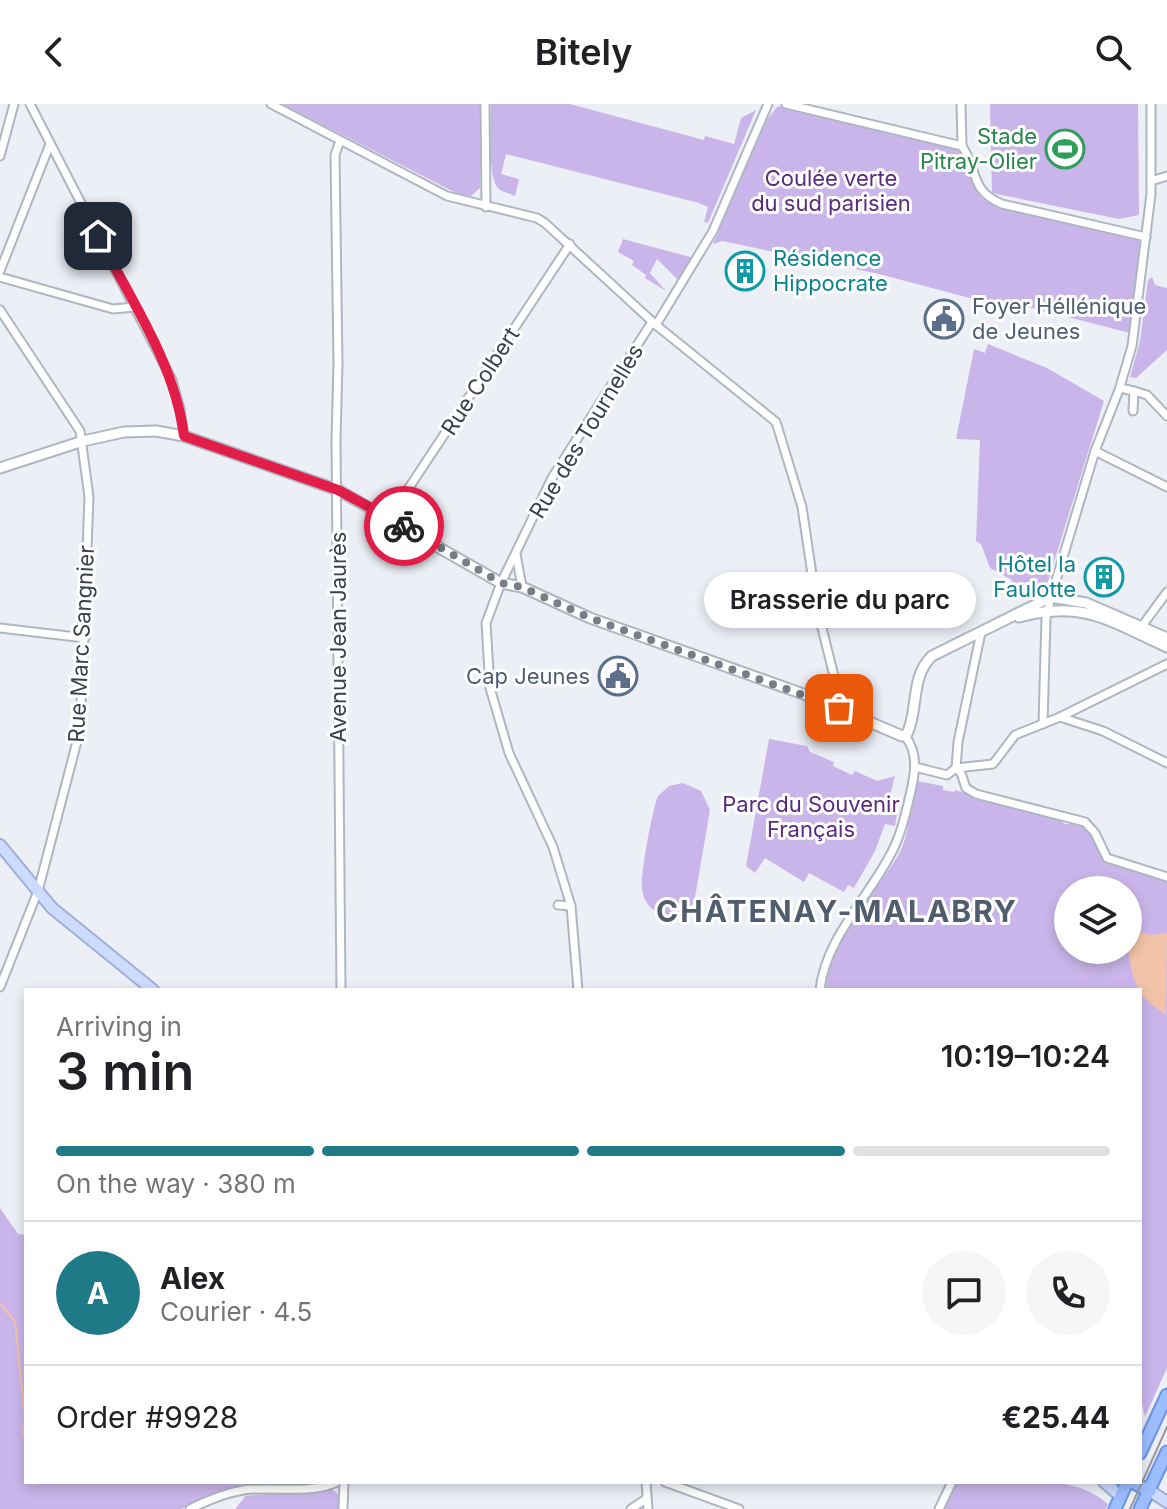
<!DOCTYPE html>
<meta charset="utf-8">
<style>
:root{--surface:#fff;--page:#f6f6f6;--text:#202124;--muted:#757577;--line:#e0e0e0;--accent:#1e7a86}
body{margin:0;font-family:Inter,sans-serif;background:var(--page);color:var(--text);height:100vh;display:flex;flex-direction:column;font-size:30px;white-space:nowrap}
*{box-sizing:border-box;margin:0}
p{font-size:26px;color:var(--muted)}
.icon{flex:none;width:44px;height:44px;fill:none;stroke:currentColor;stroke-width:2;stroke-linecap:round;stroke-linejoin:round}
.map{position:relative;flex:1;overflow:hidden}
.side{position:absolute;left:24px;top:884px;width:1118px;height:496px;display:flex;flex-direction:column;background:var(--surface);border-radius:0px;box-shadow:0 4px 12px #0003}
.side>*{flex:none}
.tools{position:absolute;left:1054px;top:772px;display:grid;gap:16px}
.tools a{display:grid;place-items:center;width:88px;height:88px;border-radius:50%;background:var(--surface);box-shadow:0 4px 12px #0003;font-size:40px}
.pin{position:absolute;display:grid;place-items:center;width:68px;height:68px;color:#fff;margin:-34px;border-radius:16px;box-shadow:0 4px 12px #0006}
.courier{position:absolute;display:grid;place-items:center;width:80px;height:80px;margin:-40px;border:6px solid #e11d48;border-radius:50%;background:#fff;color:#222;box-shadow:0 2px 10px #0007}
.bubble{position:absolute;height:56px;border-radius:28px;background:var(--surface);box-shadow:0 4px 12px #0003;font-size:26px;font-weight:600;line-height:56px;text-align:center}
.overview em{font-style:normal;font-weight:600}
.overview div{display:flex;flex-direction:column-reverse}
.overview{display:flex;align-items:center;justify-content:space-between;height:136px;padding:0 32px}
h1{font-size:52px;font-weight:600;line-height:60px}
.bar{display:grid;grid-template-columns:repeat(4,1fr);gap:12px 8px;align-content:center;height:96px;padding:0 32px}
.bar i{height:10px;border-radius:6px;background:var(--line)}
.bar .active{background:var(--accent)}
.bar p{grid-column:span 4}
.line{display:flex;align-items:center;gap:20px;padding:0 32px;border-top:2px solid var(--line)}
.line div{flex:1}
.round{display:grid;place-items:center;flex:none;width:84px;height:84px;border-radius:42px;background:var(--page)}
header{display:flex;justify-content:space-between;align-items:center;height:104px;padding:0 32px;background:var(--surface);font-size:36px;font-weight:600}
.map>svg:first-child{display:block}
.green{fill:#cab5ea;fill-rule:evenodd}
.water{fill:#f2c3a8}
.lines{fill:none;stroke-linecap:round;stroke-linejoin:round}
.stream{stroke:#f2c3a8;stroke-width:2}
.minor-casing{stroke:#aeb6c2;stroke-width:11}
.tertiary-casing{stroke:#aeb6c2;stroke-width:13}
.secondary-casing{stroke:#9eb0d9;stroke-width:14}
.primary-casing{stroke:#6995e6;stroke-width:15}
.minor{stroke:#fff;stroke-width:7}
.tertiary{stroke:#fff;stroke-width:9}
.secondary{stroke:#cddbff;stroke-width:10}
.primary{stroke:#9cbdff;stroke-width:11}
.tram{stroke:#9a9a9a;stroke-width:2}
.done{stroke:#787e87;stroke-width:8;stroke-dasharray:0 14.4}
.route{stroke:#e11d48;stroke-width:10}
.labels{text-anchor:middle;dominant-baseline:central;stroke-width:6;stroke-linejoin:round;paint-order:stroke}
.leisure-label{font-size:22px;fill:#27864d;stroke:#fff;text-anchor:end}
.park-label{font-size:22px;fill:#5a2a7f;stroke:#fff}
.culture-label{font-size:22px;fill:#0d838f;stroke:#fff;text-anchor:start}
.service-label{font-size:22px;fill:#4e5e75;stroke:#fff;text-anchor:start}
.street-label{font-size:22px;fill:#39414b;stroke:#fff}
.district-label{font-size:30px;font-weight:bold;letter-spacing:2px;fill:#505d6e;stroke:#fff}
</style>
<header><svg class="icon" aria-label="back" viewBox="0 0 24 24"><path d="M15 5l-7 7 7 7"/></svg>Bitely<svg class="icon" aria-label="search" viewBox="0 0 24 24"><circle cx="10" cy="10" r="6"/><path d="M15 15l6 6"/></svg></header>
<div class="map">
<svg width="1167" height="1405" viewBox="0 0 1167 1405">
<rect width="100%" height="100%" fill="#eceff6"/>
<g class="green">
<polygon points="282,0 480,0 480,84 471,92 458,90"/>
<path d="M491 0H570L704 36 705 32 734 40 741 14 756 6 708 119 704 118 708 103 699 99 506 50 501 70 519 75 515 92C509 89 502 88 498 84 487 72 491 17 491 0Z"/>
<polygon points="990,0 1138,0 1139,111 1119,115 992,89"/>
<path d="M778 2 957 44C974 58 966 84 986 97L1138 136 1141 142 1130 229 1005 197 997 196 996 201 879 170 722 137 713 140 767 15Z"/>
<polygon points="623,135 694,154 678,176 657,155 650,169 666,187 645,174 646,171 632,161 634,157 618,148"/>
<polygon points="1152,173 1155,181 1167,184 1167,246 1136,274 1130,273 1140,237 1148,176"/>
<polygon points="988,240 1047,264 1104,297 1046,484 1042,489 1023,496 1007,486 1012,476 990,464 981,440 976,437 980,336 956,335 974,245 985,249"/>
<polygon points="769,635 807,642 810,648 834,658 833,662 852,671 855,667 877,677 895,672 887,703 898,705 895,722 885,720 875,747 854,784 848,781 844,788 809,769 804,778 765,754 755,769 746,762"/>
<path d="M917 677 943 682V686L954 688 955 686 990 696 991 699 1055 713 1065 720H1080L1092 729 1105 758 1167 777V1264L1145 1313 1140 1292V886H826C828 841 872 791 896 755 909 736 911 700 917 677ZM1068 786H1128V846H1068Z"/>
<path d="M683 679 701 687 710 706 694 799C686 807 678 813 666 811 653 809 644 799 642 786 640 771 652 707 658 692L669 682Z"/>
<polygon points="0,1104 18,1130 26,1131 26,1378 329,1378 248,1382 181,1405 0,1405"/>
<path d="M958 1378C1004 1378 1072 1367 1108 1400L1106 1405H944Z"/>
<polygon points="332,1385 339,1391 339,1405 235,1405 245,1393 243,1392"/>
</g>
<path class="water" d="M1133 826 1152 831 1167 829 1166 912C1162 907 1156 904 1151 900 1131 884 1128 852 1128 831Z"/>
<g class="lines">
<g class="stream">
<polyline points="0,1200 15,1217 25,1316 23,1328 26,1340"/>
<polyline points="33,1378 34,1381"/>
</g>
<g class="minor-casing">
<g id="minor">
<polyline points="30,0 172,276 180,305 184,332"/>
<polyline points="271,0 447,92 537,114 545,119 656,221 776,318 802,403 817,504 834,572 834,582 825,598"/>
<polyline points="485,0 486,103"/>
<path d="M786 0 962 42C979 67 969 86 1002 100L1146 133"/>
<polyline points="961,0 962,42"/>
<polyline points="340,37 335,51 338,259 336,336 341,886"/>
<polyline points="0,52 14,0"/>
<polyline points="1151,77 1167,72"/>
<polyline points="0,167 50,40"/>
<polyline points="0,173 113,205 135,203"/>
<polyline points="0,206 80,327 89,393 80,626 38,787 0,883"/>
<polyline points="656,221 713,127 768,0"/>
<polyline points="1120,284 1134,287 1133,307"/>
<polyline points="1134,287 1147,291 1167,312"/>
<polyline points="1095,347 1167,383"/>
<polyline points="389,414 570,140"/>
<polyline points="516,450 522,483"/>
<polyline points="1142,522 1167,488"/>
<polyline points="0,524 85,534"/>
<polyline points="1060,613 1103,627 1167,659"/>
<polyline points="1043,620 1046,514 1051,493 1095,347 1119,286 1132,242 1151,90 1151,0"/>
<polyline points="915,663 947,671 956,664 993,660 1015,631 1060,613 1167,560"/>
<polyline points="956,664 961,669 966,684 976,690 1085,718 1095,729 1107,754 1167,773"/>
<polyline points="956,664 958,638 981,528"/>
<polyline points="558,801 571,802"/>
<polyline points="578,886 571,802 553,743 509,649 490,584 486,519 501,479 552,374 652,218"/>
<path d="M820 886C825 837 865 797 888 755 900 735 905 713 910 691 915 671 919 649 905 632"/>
<polyline points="646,1378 648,1405"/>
<polyline points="665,1378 739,1405"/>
<path d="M190 1405C206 1397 225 1389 243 1386 273 1382 309 1391 337 1378"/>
<polyline points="343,1405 344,1378"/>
<polyline points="631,1405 646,1395"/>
<polyline points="939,1405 952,1378"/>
</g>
</g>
<g class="tertiary-casing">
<g id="tertiary">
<path d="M0 364 83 337 124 328 156 327 184 332 338 386 501 479 522 483 590 514 809 592 902 632 907 630C919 604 910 573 932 552L1051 493 1086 499 1167 534"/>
<path d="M1019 513C1084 495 1111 518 1167 543"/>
</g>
</g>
<g class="secondary-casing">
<g id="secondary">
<polyline points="0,741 52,804 153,886"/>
<polyline points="1104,1378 1120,1392"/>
<polyline points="1150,1387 1167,1398"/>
</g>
</g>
<g class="primary-casing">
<g id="primary">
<polyline points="1140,1349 1167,1291"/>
<polyline points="1132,1378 1150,1387"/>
<polyline points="1115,1405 1127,1378"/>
<polyline points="1140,1405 1167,1348"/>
</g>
</g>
<use href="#minor" class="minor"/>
<use href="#tertiary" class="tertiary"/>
<use href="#secondary" class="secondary"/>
<use href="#primary" class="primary"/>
<polyline class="tram" points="1130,1405 1167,1323"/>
</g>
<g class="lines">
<polyline class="done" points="404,422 501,479 522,483 590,514 839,604"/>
<path class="route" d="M98 132C131 196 175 260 184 332L338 386 404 422"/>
</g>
<defs>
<g id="stadium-ring" transform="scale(2)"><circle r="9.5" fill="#fff" stroke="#2e9e5b" stroke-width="1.5"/><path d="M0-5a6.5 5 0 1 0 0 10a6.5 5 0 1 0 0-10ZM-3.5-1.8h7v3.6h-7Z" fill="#2e9e5b"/></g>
<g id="building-ring" transform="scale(2)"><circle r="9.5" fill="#fff" stroke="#0f9aa8" stroke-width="1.5"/><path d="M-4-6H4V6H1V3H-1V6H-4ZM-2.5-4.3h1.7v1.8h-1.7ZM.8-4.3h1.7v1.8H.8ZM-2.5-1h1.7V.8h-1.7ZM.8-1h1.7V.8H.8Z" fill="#0f9aa8"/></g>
<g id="civic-ring" transform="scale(2)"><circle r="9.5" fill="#fff" stroke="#5c6f8a" stroke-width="1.5"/><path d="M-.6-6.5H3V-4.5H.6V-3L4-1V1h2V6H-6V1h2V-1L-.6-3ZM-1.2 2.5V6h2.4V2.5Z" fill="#5c6f8a"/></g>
</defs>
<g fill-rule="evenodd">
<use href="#stadium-ring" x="1065" y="45"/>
<use href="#building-ring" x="745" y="167"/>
<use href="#civic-ring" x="944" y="215"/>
<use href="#building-ring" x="1104" y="473"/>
<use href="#civic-ring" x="618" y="572"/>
</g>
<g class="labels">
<g class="leisure-label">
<text x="1037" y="32">Stade<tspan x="1037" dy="25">Pitray-Olier</tspan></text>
</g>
<g class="park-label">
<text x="831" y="74">Coulée verte<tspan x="831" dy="25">du sud parisien</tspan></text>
<text x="811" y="700">Parc du Souvenir<tspan x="811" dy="25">Français</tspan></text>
</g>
<g class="culture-label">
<text x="773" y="154">Résidence<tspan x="773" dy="25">Hippocrate</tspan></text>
<text x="1076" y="460" text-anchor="end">Hôtel la<tspan x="1076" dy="25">Faulotte</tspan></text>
</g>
<g class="service-label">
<text x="972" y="202">Foyer Héllénique<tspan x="972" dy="25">de Jeunes</tspan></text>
<text x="590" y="572" text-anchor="end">Cap Jeunes</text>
</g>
<g class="street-label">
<text transform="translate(480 277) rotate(-57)">Rue Colbert</text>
<text transform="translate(586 327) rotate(-59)">Rue des Tournelles</text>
<text transform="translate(338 533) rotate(-90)">Avenue Jean Jaurès</text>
<text transform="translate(81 540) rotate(-87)">Rue Marc Sangnier</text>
</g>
<g class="district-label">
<text x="837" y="807">CHÂTENAY-MALABRY</text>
</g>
</g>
</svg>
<div class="tools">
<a><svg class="icon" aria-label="layers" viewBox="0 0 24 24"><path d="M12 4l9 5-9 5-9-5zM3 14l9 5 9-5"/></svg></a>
</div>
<div class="pin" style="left:839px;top:604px;background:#ea580c"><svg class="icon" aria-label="bag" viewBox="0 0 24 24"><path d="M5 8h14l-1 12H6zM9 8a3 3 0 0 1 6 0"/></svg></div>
<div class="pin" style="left:98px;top:132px;background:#1f2937"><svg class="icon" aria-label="home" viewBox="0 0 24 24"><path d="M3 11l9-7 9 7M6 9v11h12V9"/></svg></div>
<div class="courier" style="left:404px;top:422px"><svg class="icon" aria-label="bike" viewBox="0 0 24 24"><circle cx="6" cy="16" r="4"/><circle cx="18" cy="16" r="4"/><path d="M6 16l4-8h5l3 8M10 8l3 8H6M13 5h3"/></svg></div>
<div class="bubble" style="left:704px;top:468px;width:272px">Brasserie du parc</div>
<section class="side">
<div class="overview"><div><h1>3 min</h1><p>Arriving in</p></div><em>10:19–10:24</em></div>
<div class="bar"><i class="active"></i><i class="active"></i><i class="active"></i><i></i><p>On the way · 380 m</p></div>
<div class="line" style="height:144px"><b class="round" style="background:var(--accent);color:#fff">A</b><div><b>Alex</b><p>Courier · 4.5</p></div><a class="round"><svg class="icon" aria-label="chat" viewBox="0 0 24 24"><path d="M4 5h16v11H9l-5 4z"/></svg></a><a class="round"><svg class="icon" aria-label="phone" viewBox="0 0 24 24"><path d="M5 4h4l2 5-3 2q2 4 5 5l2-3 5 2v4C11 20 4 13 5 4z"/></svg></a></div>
<div class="line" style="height:104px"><div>Order #9928</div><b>€25.44</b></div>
</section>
</div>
